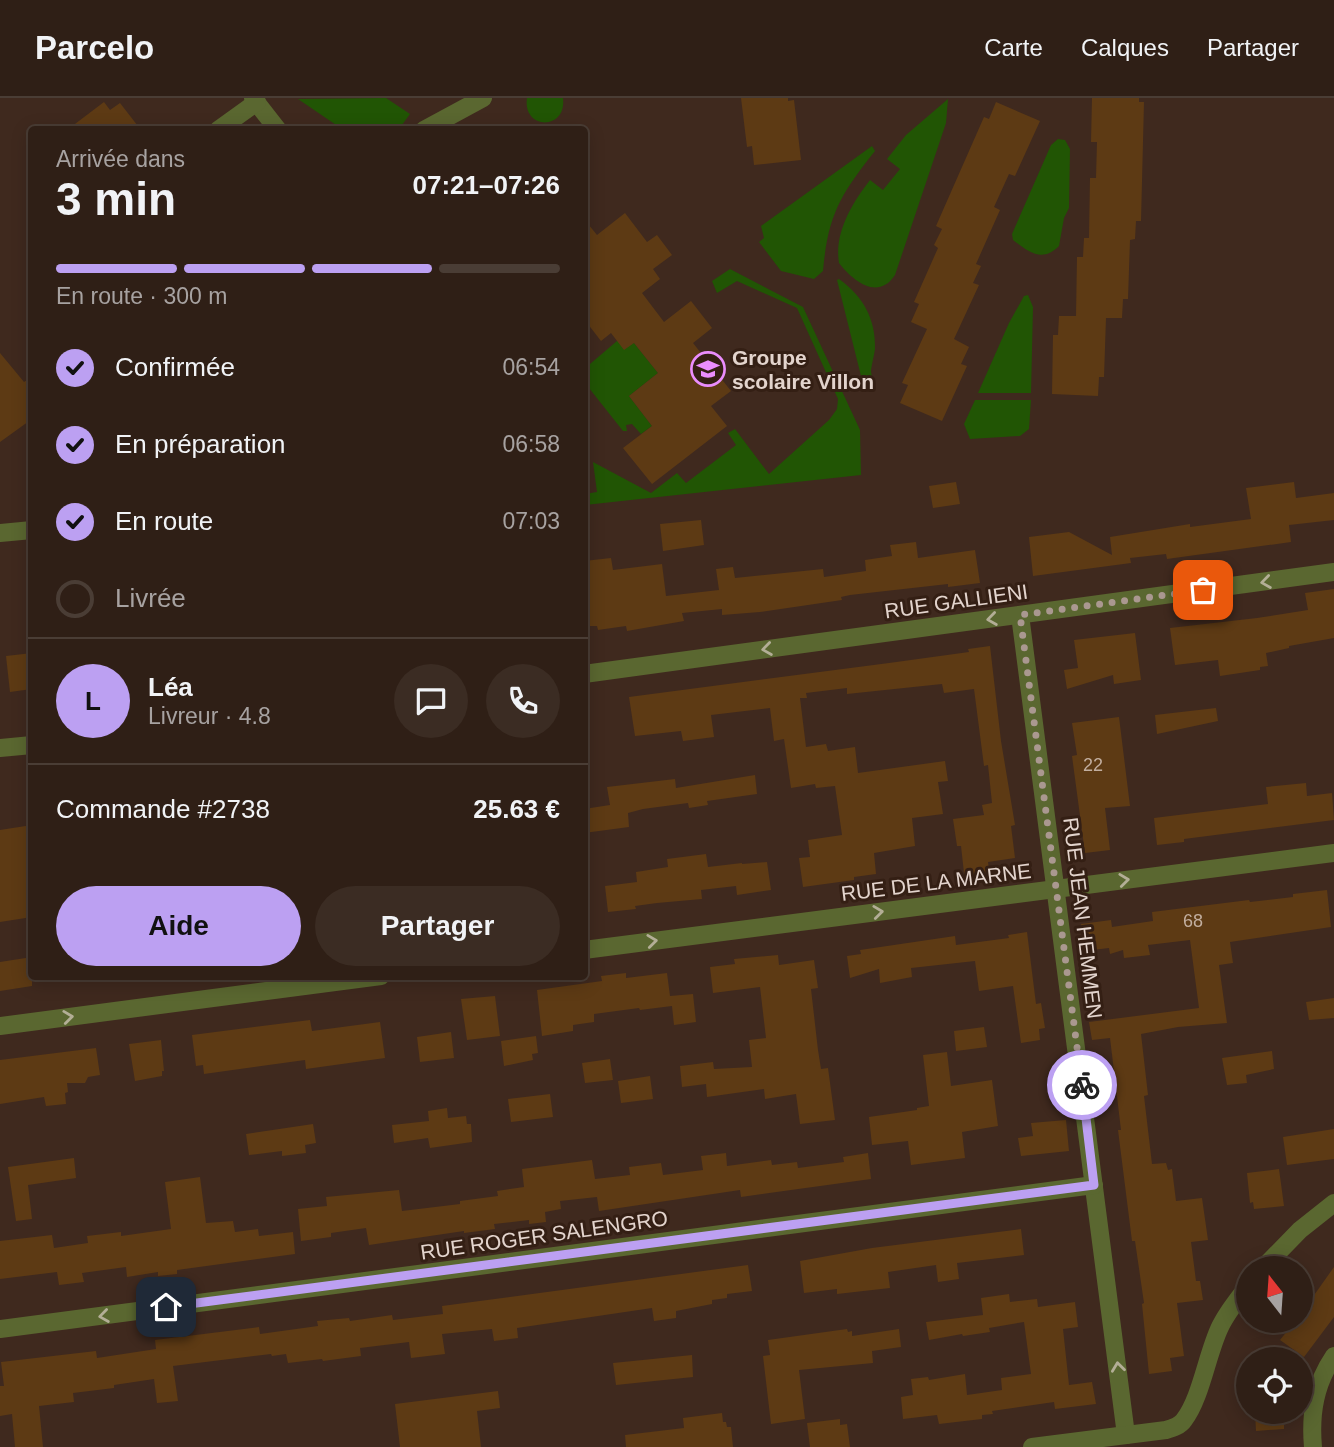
<!DOCTYPE html>
<html lang="fr">
<meta charset="utf-8">
<style>
:root{--surface:#2f1f16;--page:#3b2c23;--text:#f1f3f6;--muted:#a7a2a1;--line:#4a3d35;--accent:#bca0f2}
body{margin:0;font-family:Helvetica,sans-serif;background:var(--page);color:var(--text);height:100vh;display:flex;flex-direction:column;font-size:26px;white-space:nowrap}
*{box-sizing:border-box;margin:0}
p{font-size:23px;color:var(--muted)}
.icon{flex:none;width:38px;height:38px;fill:none;stroke:currentColor;stroke-width:2;stroke-linecap:round;stroke-linejoin:round}
.map{position:relative;flex:1;overflow:hidden}
.drawer{position:absolute;left:28px;top:28px;width:560px;height:854px;display:flex;flex-direction:column;background:var(--surface);border-radius:7px;box-shadow:0 4px 18px #0003,0 0 0 2px var(--line)}
.drawer>*{flex:none}
.needle{width:46px;rotate:343deg}
.controls{position:absolute;left:1236px;top:1158px;display:grid;gap:14px}
.controls a{display:grid;place-items:center;width:77px;height:77px;border-radius:50%;background:var(--surface);box-shadow:0 4px 18px #0003,0 0 0 2px var(--line);font-size:35px}
.pin{position:absolute;display:grid;place-items:center;width:60px;height:60px;color:#fff;margin:-30px;border-radius:14px;box-shadow:0 4px 10px #0006}
.courier{position:absolute;display:grid;place-items:center;width:70px;height:70px;margin:-35px;border:5px solid #bca0f2;border-radius:50%;background:#fff;color:#222;box-shadow:0 2px 9px #0007}
.summary em{font-style:normal;font-weight:700}
.summary div{display:flex;flex-direction:column-reverse}
.summary{display:flex;align-items:center;justify-content:space-between;height:119px;padding:0 28px}
h1{font-size:46px;font-weight:700;line-height:52px}
.bar{display:grid;grid-template-columns:repeat(4,1fr);gap:10px 7px;align-content:center;height:84px;padding:0 28px}
.bar i{height:9px;border-radius:5px;background:var(--line)}
.bar .selected{background:var(--accent)}
.bar p{grid-column:span 4}
.line{display:flex;align-items:center;gap:18px;padding:0 28px;border-top:2px solid var(--line)}
.line div{flex:1}
.round{display:grid;place-items:center;flex:none;width:74px;height:74px;border-radius:37px;background:var(--page)}
ol{padding:0 28px;list-style:none}
li{display:flex;align-items:center;gap:21px;height:77px}
li p{margin-inline-start:auto}
li .icon{padding:7px;border-radius:50%;background:var(--accent);color:#111;stroke-width:4}
li:last-child{color:var(--muted)}
li i{width:38px;height:38px;border:4px solid var(--line);border-radius:50%}
.button{display:flex;gap:14px;margin-top:auto;padding:14px 28px}
.button a{flex:1;height:80px;border-radius:42px;background:var(--accent);color:#111;font-size:28px;font-weight:700;line-height:80px;text-align:center}
.button a+a{background:var(--page);color:var(--text)}
header{display:flex;align-items:center;gap:42px;box-sizing:border-box;height:98px;padding:0 35px;background:var(--surface);border-bottom:2px solid var(--line)}
header strong{font-size:33px}
nav{display:flex;gap:38px;margin-inline-start:auto;font-size:24px}
.map>svg:first-child{display:block}
.green{fill:#215504}
.building{fill:#5d3a14}
.lines{fill:none;stroke-linecap:round;stroke-linejoin:round}
.minor{stroke:#5a6730;stroke-width:18}
.oneway{stroke:#b3ae96}
.done{stroke:#aa9890;stroke-width:7;stroke-dasharray:0 12.6}
.route{stroke:#bca0f2;stroke-width:9}
.labels{text-anchor:middle;dominant-baseline:central;stroke-width:6;stroke-linejoin:round;paint-order:stroke}
.number-label{font-size:18px;fill:#c2ae9f}
.poi-label{font-size:21px;font-weight:bold;fill:#e3d4cd;stroke:#341f14;text-anchor:start}
.street-label{font-size:21px;fill:#e3d4cd;stroke:#341f14}
</style>
<header>
<strong>Parcelo</strong>
<nav><a>Carte</a><a>Calques</a><a>Partager</a></nav>
</header>
<div class="map">
<svg width="1334" height="1349" viewBox="0 0 1334 1349">
<rect width="100%" height="100%" fill="#3f291e"/>
<g class="green">
<polygon points="386,0 410,16 399,31 342,31 298,1"/>
<path d="M527 0H563C567 33 522 32 527 0Z"/>
<path d="M948 1 946 25 895 177C878 203 853 183 839 165 834 135 852 105 870 82L883 92 900 71 887 61 906 37Z"/>
<path d="M1058 41 1065 42 1070 51 1069 110 1064 120 1059 148C1042 165 1029 154 1013 142L1012 136 1051 47Z"/>
<path d="M872 48 875 53C841 96 828 116 823 173L814 181 781 173 759 144 764 140 761 128Z"/>
<polygon points="730,171 803,209 860,332 861,377 585,407 585,396 597,394 593,364 651,395 677,375 686,385 736,347 728,335 735,331 769,376 829,322 837,311 838,301 797,210 737,183 717,195 712,183"/>
<path d="M839 181C863 198 876 221 875 251 874 258 872 265 871 272 871 279 874 282 874 288L869 291 862 282 837 182Z"/>
<polygon points="1028,197 1033,209 1031,295 978,295 1009,225 1024,198"/>
<polygon points="617,243 634,245 658,275 629,298 652,328 641,336 632,326 626,327 627,333 623,333 585,285 584,260 590,266"/>
<polygon points="975,302 1031,302 1029,331 1020,338 970,341 964,326"/>
</g>
<g class="building">
<polygon points="741,0 788,0 788,3 794,2 801,62 754,67 752,48 747,49"/>
<polygon points="1092,0 1139,0 1139,4 1144,4 1141,123 1136,123 1135,141 1130,142 1128,201 1123,201 1122,220 1106,220 1104,279 1099,279 1098,298 1052,296 1053,237 1058,237 1059,218 1076,218 1077,159 1083,159 1084,140 1089,140 1090,80 1096,80 1097,44 1091,44"/>
<polygon points="104,4 110,12 120,5 141,32 67,32"/>
<polygon points="996,4 1040,23 1015,78 1009,76 994,109 1000,112 976,166 981,168 973,185 979,187 954,241 969,249 961,266 967,268 942,323 900,305 908,287 902,285 927,231 911,224 919,206 914,204 938,150 934,147 942,131 936,128 984,19 989,21"/>
<polygon points="625,115 647,144 657,137 672,157 653,171 660,181 642,195 664,224 691,203 712,230 693,245 731,293 711,308 727,328 652,386 623,350 652,328 629,298 658,275 634,245 624,252 611,235 601,243 584,221 584,121 597,137"/>
<polygon points="0,255 24,284 32,279 32,321 0,344"/>
<polygon points="956,384 960,406 933,410 929,388"/>
<polygon points="1294,384 1296,400 1334,395 1334,422 1289,427 1291,444 1167,461 1166,456 1130,460 1131,465 1033,478 1029,439 1069,434 1112,457 1110,439 1190,426 1190,429 1251,421 1246,390"/>
<polygon points="701,422 704,447 663,453 660,426"/>
<polygon points="916,444 918,460 975,452 980,485 948,489 948,486 850,497 841,499 842,502 760,514 722,517 722,511 682,515 684,523 627,533 626,528 598,532 597,528 586,528 584,463 611,460 613,472 662,466 666,498 719,492 716,471 733,469 735,480 823,471 824,479 866,473 865,462 892,458 890,447"/>
<polygon points="1334,491 1334,540 1289,548 1289,550 1266,555 1268,568 1260,569 1260,572 1220,578 1218,562 1175,567 1170,530 1257,520 1308,512 1305,495"/>
<polygon points="1135,535 1141,582 1114,586 1113,577 1067,591 1064,572 1078,570 1074,542"/>
<polygon points="990,548 1001,643 1015,727 1011,728 1015,760 988,764 990,780 965,784 961,748 957,748 953,721 984,717 982,707 992,705 988,667 984,668 974,591 944,595 942,586 847,596 847,590 806,595 807,600 800,600 806,649 826,646 828,653 855,649 858,675 945,663 948,683 938,684 943,716 912,720 915,748 874,755 876,776 854,779 854,782 803,789 799,760 810,759 808,742 842,737 835,688 816,690 815,686 791,690 784,641 774,643 770,610 711,617 714,639 683,643 681,633 635,638 629,599 889,565 969,554 968,551"/>
<polygon points="32,555 32,591 10,594 6,558"/>
<polygon points="1216,610 1218,623 1157,636 1155,617"/>
<polygon points="1119,619 1130,708 1105,710 1110,752 1085,755 1072,658 1077,657 1072,625"/>
<polygon points="755,677 757,696 707,703 708,707 689,710 688,705 643,711 628,715 629,729 584,735 584,711 610,707 607,689 675,681 676,690"/>
<polygon points="1306,685 1307,698 1332,695 1334,722 1184,741 1184,744 1157,747 1154,720 1268,706 1266,689"/>
<polygon points="32,727 32,819 0,824 0,732"/>
<polygon points="706,756 708,769 742,765 742,766 767,764 771,792 737,797 736,788 701,792 702,801 657,805 635,808 636,811 608,814 605,788 637,784 636,774 668,769 667,761"/>
<polygon points="1327,792 1331,829 1230,844 1233,865 1219,867 1227,925 1178,929 1141,936 1148,997 1144,998 1152,1066 1166,1065 1168,1072 1172,1071 1176,1103 1202,1100 1208,1142 1191,1144 1196,1183 1200,1183 1203,1202 1177,1205 1184,1258 1170,1260 1172,1273 1149,1276 1142,1206 1144,1205 1135,1143 1132,1143 1118,1032 1121,1032 1110,940 1092,942 1089,924 1199,910 1190,842 1148,847 1150,857 1124,860 1123,852 1110,856 1109,850 1084,853 1081,826 1111,822 1112,829 1153,823 1152,814 1249,802 1250,804 1293,799 1293,796"/>
<polygon points="1027,834 1036,906 1041,905 1045,930 1039,931 1040,942 1021,945 1013,888 979,893 975,863 911,870 912,879 880,885 879,871 850,880 847,858 861,856 860,852 955,838 956,847 1009,840 1008,837"/>
<polygon points="778,857 779,867 814,862 818,890 811,891 818,952 821,971 828,970 835,1022 800,1026 796,996 765,1001 764,991 707,999 706,986 682,989 680,968 713,964 714,971 752,969 749,942 766,940 760,889 713,895 710,869 735,866 734,861"/>
<polygon points="32,859 32,888 0,893 0,864"/>
<polygon points="626,875 626,880 667,875 670,898 693,896 696,924 674,927 672,908 640,912 639,910 594,916 594,924 573,927 573,933 542,938 537,892 602,883 601,878"/>
<polygon points="495,898 500,938 467,942 461,901"/>
<polygon points="1334,900 1334,920 1309,922 1306,904"/>
<polygon points="310,922 312,933 380,924 385,960 306,971 305,962 204,976 203,967 196,968 192,937"/>
<polygon points="984,929 987,949 956,953 954,933"/>
<polygon points="451,934 454,960 420,964 417,939"/>
<polygon points="536,938 538,955 532,956 533,962 504,968 501,943"/>
<polygon points="161,942 164,973 162,973 162,978 135,983 129,946"/>
<polygon points="96,950 100,977 88,979 85,985 67,985 68,994 65,995 66,1006 46,1008 44,999 0,1006 0,962"/>
<polygon points="1272,953 1274,971 1246,977 1247,985 1227,987 1222,960"/>
<polygon points="947,954 951,988 992,982 998,1028 962,1034 965,1060 911,1067 908,1043 872,1047 869,1019 917,1012 917,1010 929,1008 923,957"/>
<polygon points="610,961 613,982 585,985 582,965"/>
<polygon points="650,978 653,1001 621,1005 618,983"/>
<polygon points="550,996 553,1019 511,1024 508,1001"/>
<polygon points="447,1010 448,1020 466,1018 467,1026 471,1026 472,1044 430,1050 428,1040 394,1045 392,1027 429,1023 428,1013"/>
<polygon points="1066,1022 1069,1053 1021,1058 1018,1040 1033,1038 1031,1025"/>
<polygon points="313,1026 316,1045 305,1047 306,1055 282,1058 282,1053 249,1057 246,1036"/>
<polygon points="1334,1031 1334,1061 1287,1067 1283,1039"/>
<polygon points="726,1055 727,1068 771,1062 772,1067 797,1064 798,1070 844,1064 843,1059 868,1055 871,1081 741,1099 740,1092 599,1113 597,1099 560,1103 561,1111 545,1114 546,1124 529,1126 529,1122 494,1126 495,1131 464,1135 464,1133 369,1147 366,1130 331,1135 331,1139 301,1143 298,1111 327,1108 326,1099 399,1092 402,1113 460,1106 460,1103 498,1098 497,1093 524,1089 522,1071 592,1062 595,1081 630,1077 629,1069 661,1065 663,1077 703,1072 701,1058"/>
<polygon points="74,1060 76,1080 28,1087 32,1121 16,1123 8,1069"/>
<polygon points="1279,1071 1284,1108 1254,1111 1253,1104 1250,1105 1247,1075"/>
<polygon points="200,1079 206,1125 233,1123 235,1134 258,1131 259,1138 293,1134 295,1156 177,1172 177,1176 158,1178 158,1174 127,1179 126,1169 82,1175 84,1184 59,1187 57,1174 0,1181 0,1143 52,1137 54,1150 88,1145 87,1138 121,1134 121,1138 171,1131 165,1084"/>
<polygon points="1021,1131 1024,1157 957,1165 959,1181 938,1184 936,1167 888,1174 890,1190 837,1196 837,1191 804,1195 800,1163 872,1150"/>
<polygon points="748,1167 752,1193 727,1196 727,1200 712,1202 712,1206 676,1213 676,1220 654,1223 652,1210 517,1230 518,1240 494,1243 492,1231 442,1236 445,1256 411,1260 409,1244 360,1250 361,1258 323,1263 322,1261 288,1265 286,1256 272,1258 271,1256 173,1268 178,1303 157,1305 154,1281 114,1287 114,1290 73,1295 74,1304 39,1308 43,1349 15,1349 12,1316 0,1318 0,1288 4,1288 1,1264 96,1253 97,1260 156,1251 155,1242 259,1229 260,1236 318,1228 317,1223 349,1220 350,1223 392,1217 393,1222 443,1216 442,1208"/>
<polygon points="1334,1169 1334,1219 1304,1259 1280,1242 1295,1223 1300,1223 1300,1217"/>
<polygon points="1009,1196 1010,1204 1037,1201 1038,1209 1075,1204 1078,1229 1063,1231 1069,1287 1092,1284 1096,1306 1055,1311 1054,1304 992,1313 993,1316 982,1317 982,1321 939,1326 937,1317 903,1321 901,1299 913,1297 911,1281 928,1279 929,1282 965,1276 967,1297 1002,1292 1001,1280 1031,1276 1024,1224 989,1230 990,1234 963,1238 962,1236 929,1242 926,1224 983,1217 981,1200"/>
<polygon points="847,1231 848,1234 852,1233 852,1238 899,1231 901,1249 872,1253 873,1265 799,1272 805,1321 771,1326 763,1258 770,1257 768,1242"/>
<polygon points="692,1257 693,1279 616,1287 613,1265"/>
<polygon points="498,1293 500,1310 477,1313 481,1349 400,1349 395,1306"/>
<polygon points="1255,1314 1284,1314 1284,1331 1256,1333"/>
<polygon points="722,1315 723,1324 726,1324 727,1329 731,1329 733,1349 626,1349 625,1337 684,1330 683,1320"/>
<polygon points="840,1321 840,1327 847,1326 850,1349 810,1349 807,1325"/>
</g>
<g class="lines">
<g class="minor">
<polyline points="253,0 278,32"/>
<polyline points="218,32 257,4"/>
<polyline points="424,32 483,0"/>
<polyline points="0,435 32,432"/>
<polyline points="1020,517 1126,1337"/>
<polyline points="584,576 1334,474"/>
<polyline points="0,650 32,647"/>
<polyline points="584,852 1334,755"/>
<polyline points="0,928 381,878"/>
<polyline points="1262,1171 1300,1132 1334,1105"/>
<polyline points="0,1231 1094,1087"/>
<path d="M1032 1349 1166 1332C1173 1330 1180 1328 1184 1322 1201 1300 1207 1256 1220 1229 1227 1214 1238 1201 1248 1188"/>
<path d="M1313 1349C1310 1315 1315 1286 1334 1258"/>
</g>
</g>
<defs><path id="oneway-chevron" d="M-2-3.5L2.5 0L-2 3.5" fill="none" stroke-width="1.6" stroke-linecap="round" stroke-linejoin="round" transform="scale(1.75)"/></defs>
<g class="oneway">
<use href="#oneway-chevron" transform="translate(1266 484) rotate(172)"/>
<use href="#oneway-chevron" transform="translate(992 521) rotate(172)"/>
<use href="#oneway-chevron" transform="translate(767 551) rotate(172)"/>
<use href="#oneway-chevron" transform="translate(1124 782) rotate(-7)"/>
<use href="#oneway-chevron" transform="translate(878 814) rotate(-7)"/>
<use href="#oneway-chevron" transform="translate(652 843) rotate(-7)"/>
<use href="#oneway-chevron" transform="translate(68 919) rotate(-7)"/>
<use href="#oneway-chevron" transform="translate(104 1218) rotate(172)"/>
<use href="#oneway-chevron" transform="translate(1118 1269) rotate(-97)"/>
</g>
<g class="lines">
<polyline class="done" points="1082,987 1020,517 1203,492"/>
<polyline class="route" points="166,1209 1094,1087 1082,987"/>
</g>
<defs>
<g id="school-ring" transform="scale(1.75)"><circle r="9.5" fill="#341f14" stroke="#ea8dfd" stroke-width="1.5"/><path d="M0-5L7-2L0 1L-7-2ZM-4 1L0 2.5L4 1V4Q0 6-4 4Z" fill="#ea8dfd"/></g>
</defs>
<g fill-rule="evenodd">
<use href="#school-ring" x="708" y="271"/>
</g>
<g class="labels">
<g class="number-label">
<text x="1093" y="667">22</text>
<text x="1193" y="823">68</text>
</g>
<g class="poi-label">
<text x="732" y="259">Groupe<tspan x="732" dy="24">scolaire Villon</tspan></text>
</g>
<g class="street-label">
<text transform="translate(956 503) rotate(-8)">RUE GALLIENI</text>
<text transform="translate(936 784) rotate(-7)">RUE DE LA MARNE</text>
<text transform="translate(1083 820) rotate(83)">RUE JEAN HEMMEN</text>
<text transform="translate(544 1137) rotate(-8)">RUE ROGER SALENGRO</text>
</g>
</g>
</svg>
<div class="controls">
<a><svg class="needle" viewBox="-14 -14 28 28"><path d="M0-13l5 13h-10z" fill="#e53935"/><path d="M0 13l5-13h-10z" fill="#a7a2a1"/></svg></a>
<a><svg class="icon" aria-label="locate" viewBox="0 0 24 24"><circle cx="12" cy="12" r="6"/><path d="M12 2v4M12 18v4M2 12h4M18 12h4"/></svg></a>
</div>
<div class="pin" style="left:1203px;top:492px;background:#ea580c"><svg class="icon" aria-label="bag" viewBox="0 0 24 24"><path d="M5 8h14l-1 12H6zM9 8a3 3 0 0 1 6 0"/></svg></div>
<div class="pin" style="left:166px;top:1209px;background:#1f2937"><svg class="icon" aria-label="home" viewBox="0 0 24 24"><path d="M3 11l9-7 9 7M6 9v11h12V9"/></svg></div>
<div class="courier" style="left:1082px;top:987px"><svg class="icon" aria-label="bike" viewBox="0 0 24 24"><circle cx="6" cy="16" r="4"/><circle cx="18" cy="16" r="4"/><path d="M6 16l4-8h5l3 8M10 8l3 8H6M13 5h3"/></svg></div>
<section class="drawer">
<div class="summary"><div><h1>3 min</h1><p>Arrivée dans</p></div><em>07:21–07:26</em></div>
<div class="bar"><i class="selected"></i><i class="selected"></i><i class="selected"></i><i></i><p>En route · 300 m</p></div>
<ol>
<li><svg class="icon" aria-label="check" viewBox="0 0 24 24"><path d="M5 12l5 5 9-10"/></svg>Confirmée<p>06:54</p></li>
<li><svg class="icon" aria-label="check" viewBox="0 0 24 24"><path d="M5 12l5 5 9-10"/></svg>En préparation<p>06:58</p></li>
<li><svg class="icon" aria-label="check" viewBox="0 0 24 24"><path d="M5 12l5 5 9-10"/></svg>En route<p>07:03</p></li>
<li><i></i>Livrée</li>
</ol>
<div class="line" style="height:126px"><b class="round" style="background:var(--accent);color:#111">L</b><div><b>Léa</b><p>Livreur · 4.8</p></div><a class="round"><svg class="icon" aria-label="chat" viewBox="0 0 24 24"><path d="M4 5h16v11H9l-5 4z"/></svg></a><a class="round"><svg class="icon" aria-label="phone" viewBox="0 0 24 24"><path d="M5 4h4l2 5-3 2q2 4 5 5l2-3 5 2v4C11 20 4 13 5 4z"/></svg></a></div>
<div class="line" style="height:91px"><div>Commande #2738</div><b>25.63 €</b></div>
<div class="button"><a>Aide</a><a>Partager</a></div>
</section>
</div>
